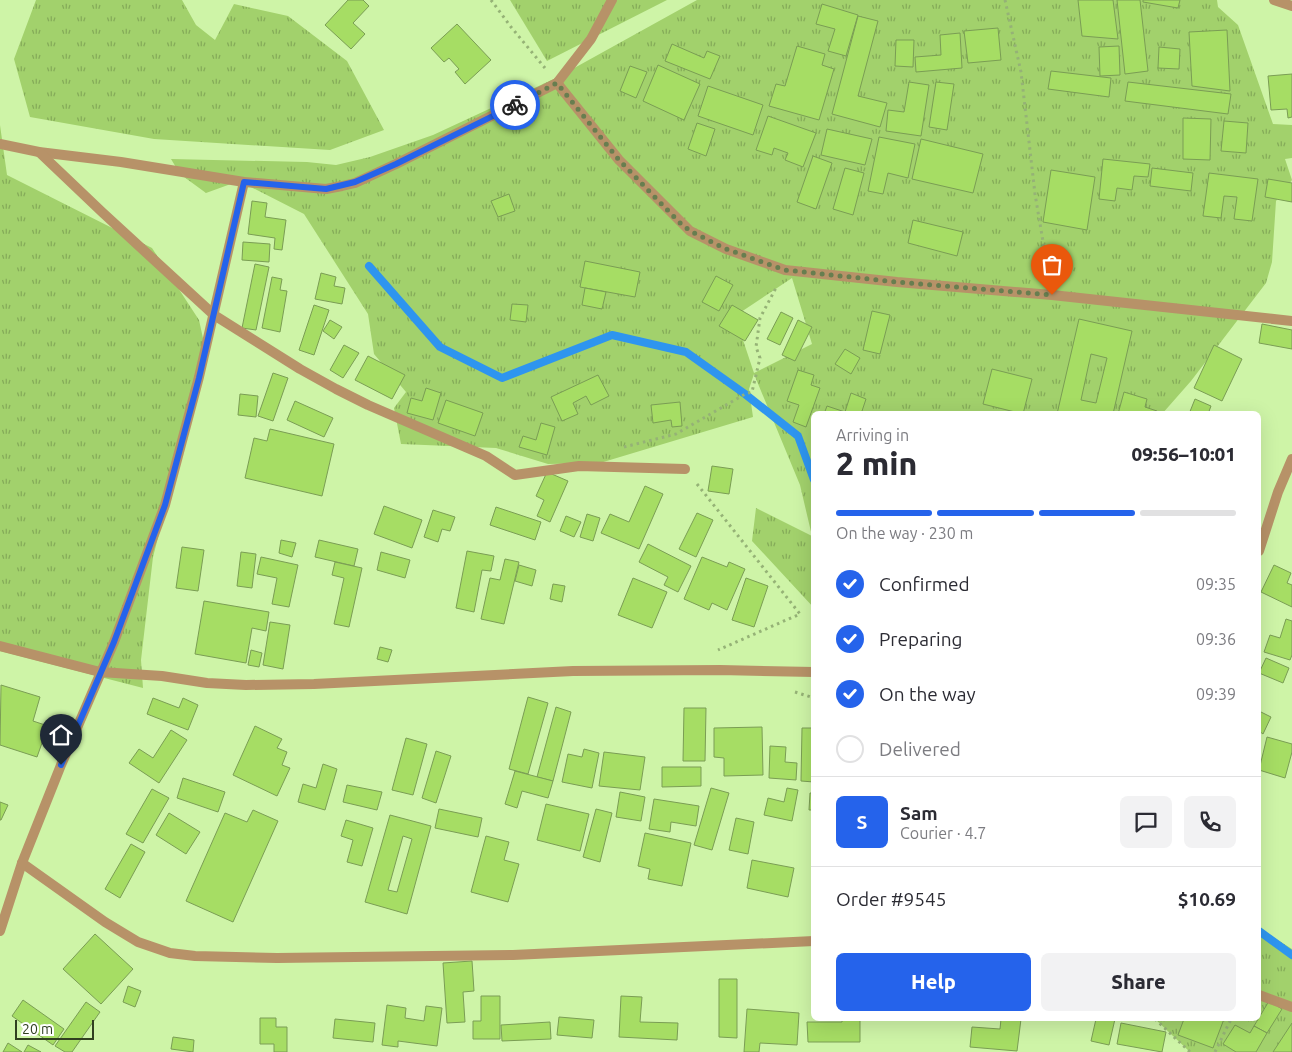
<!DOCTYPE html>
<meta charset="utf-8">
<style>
:root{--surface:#fff;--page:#f2f2f3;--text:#2b2b33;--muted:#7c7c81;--line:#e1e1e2;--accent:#2563eb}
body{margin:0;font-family:Ubuntu,sans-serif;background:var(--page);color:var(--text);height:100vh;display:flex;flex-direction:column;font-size:19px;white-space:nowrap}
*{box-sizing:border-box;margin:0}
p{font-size:16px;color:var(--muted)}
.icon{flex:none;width:28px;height:28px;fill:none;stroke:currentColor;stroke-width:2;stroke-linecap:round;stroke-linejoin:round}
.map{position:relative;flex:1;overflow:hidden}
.drawer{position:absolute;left:811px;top:411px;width:450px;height:610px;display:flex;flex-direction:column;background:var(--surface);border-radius:8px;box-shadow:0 5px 20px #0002}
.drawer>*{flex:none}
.scale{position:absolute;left:15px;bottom:12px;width:79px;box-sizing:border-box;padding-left:5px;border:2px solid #303f20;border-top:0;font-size:14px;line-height:18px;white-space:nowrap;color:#303f20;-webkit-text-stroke:4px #fff;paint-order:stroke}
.pin{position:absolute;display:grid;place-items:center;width:42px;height:42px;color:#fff;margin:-51px -21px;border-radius:50% 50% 50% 0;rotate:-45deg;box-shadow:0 0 5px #0007}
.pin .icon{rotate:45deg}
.courier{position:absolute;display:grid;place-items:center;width:50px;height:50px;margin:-25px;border:4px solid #2563eb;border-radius:50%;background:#fff;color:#222;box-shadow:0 1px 6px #0007}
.summary em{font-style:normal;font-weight:800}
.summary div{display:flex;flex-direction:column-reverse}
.summary{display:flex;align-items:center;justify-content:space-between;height:85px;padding:0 25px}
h1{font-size:32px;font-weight:800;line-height:38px}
.bar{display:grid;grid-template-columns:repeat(4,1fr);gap:8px 5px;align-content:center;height:60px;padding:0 25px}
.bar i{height:6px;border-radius:4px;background:var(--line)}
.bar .active{background:var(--accent)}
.bar p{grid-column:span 4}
.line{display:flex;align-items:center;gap:12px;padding:0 25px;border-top:1px solid var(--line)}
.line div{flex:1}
.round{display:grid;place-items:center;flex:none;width:52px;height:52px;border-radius:8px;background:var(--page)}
ol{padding:0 25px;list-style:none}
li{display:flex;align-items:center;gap:15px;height:55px}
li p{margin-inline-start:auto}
li .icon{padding:5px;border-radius:50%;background:var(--accent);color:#fff;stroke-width:4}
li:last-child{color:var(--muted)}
li i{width:28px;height:28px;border:2px solid var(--line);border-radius:50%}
.cta{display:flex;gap:10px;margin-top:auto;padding:10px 25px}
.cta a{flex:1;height:58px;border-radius:8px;background:var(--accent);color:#fff;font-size:20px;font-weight:800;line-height:58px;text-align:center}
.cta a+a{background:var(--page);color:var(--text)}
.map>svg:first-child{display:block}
.grass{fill:url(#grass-tufts);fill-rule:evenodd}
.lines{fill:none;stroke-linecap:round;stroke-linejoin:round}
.stream{stroke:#2e95ef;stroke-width:8}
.building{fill:#a6dd64;stroke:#7a9d54;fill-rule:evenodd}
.path{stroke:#95b276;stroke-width:3;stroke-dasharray:2.5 4;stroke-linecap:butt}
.minor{stroke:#b79268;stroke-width:10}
.done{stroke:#677e4f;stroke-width:5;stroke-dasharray:0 9}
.route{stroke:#2563eb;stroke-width:6}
</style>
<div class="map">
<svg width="1292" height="1052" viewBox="0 0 1292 1052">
<defs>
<pattern id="grass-tufts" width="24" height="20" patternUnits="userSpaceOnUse" patternTransform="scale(1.25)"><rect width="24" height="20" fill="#a2d16c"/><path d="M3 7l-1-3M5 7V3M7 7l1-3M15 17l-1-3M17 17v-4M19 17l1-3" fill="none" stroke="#84ab58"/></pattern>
</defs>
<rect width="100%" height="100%" fill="#cef4a7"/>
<g class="grass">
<polygon points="36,0 182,0 196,25 215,40 234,4 288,16 347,61 384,130 330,150 154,139 30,117 14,59"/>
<polygon points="510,0 667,0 547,61"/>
<path d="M697 0H1217L1218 7 1238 25 1273 124 1292 125V158L1285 159 1292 180 1276 201 1272 262 1266 283 1191 381 1162 414H814V608L752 541 756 508 812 536 800 485 754 374 749 389 753 417 600 463 548 464 496 448 401 444 394 408 406 392 374 354 368 314 304 214 239 181 206 193 180 174 171 159 307 162 336 165 370 157 433 135 558 77ZM792 278 812 344 754 373 735 316Z"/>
<polygon points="0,125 7,175 152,248 199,320 206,352 153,557 141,660 143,688 0,651"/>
<polygon points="1259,928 1292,949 1292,1052 1190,1052 1155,1019 1259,1019"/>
</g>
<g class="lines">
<g class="stream">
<polyline points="369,266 440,347 502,378 612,335 686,352 745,394 798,436 814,480"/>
<polyline points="1259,931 1292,955"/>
</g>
</g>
<g class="building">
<polygon points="348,0 363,0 369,6 353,23 365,34 351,49 325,25"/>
<polygon points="1078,0 1113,0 1118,39 1082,36"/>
<polygon points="1117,0 1140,0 1148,71 1125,74"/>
<polygon points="1143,0 1180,0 1178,8 1143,2"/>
<polygon points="822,4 858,15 846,56 828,51 835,29 816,24"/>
<polygon points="858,16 878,21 858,96 887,103 880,127 832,114"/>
<polygon points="457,24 491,60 465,84 455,72 459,69 449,58 444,62 431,48"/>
<polygon points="998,28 1001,60 968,63 964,31"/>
<polygon points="1227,30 1230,91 1192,86 1189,32"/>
<polygon points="960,33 962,68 916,72 915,57 941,55 940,35"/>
<polygon points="896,40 914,40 913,67 895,66"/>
<polygon points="672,44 704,58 707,51 720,56 710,79 665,61"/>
<polygon points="797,46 825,54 822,65 834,69 819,120 769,106 776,84 785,86"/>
<polygon points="1119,46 1120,75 1100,76 1099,47"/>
<polygon points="1159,47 1180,49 1179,69 1158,68"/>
<polygon points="658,65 700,84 684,120 643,101"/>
<polygon points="630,66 647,72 636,98 620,91"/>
<polygon points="1051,71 1111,78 1109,97 1048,89"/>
<polygon points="1292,74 1292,117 1288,118 1287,109 1271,110 1268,76"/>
<polygon points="909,82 929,85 921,136 886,131 888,110 904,112"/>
<polygon points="936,82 954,84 947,130 929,127"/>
<polygon points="1128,82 1231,94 1228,114 1125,101"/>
<polygon points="708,86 763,105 753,135 698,116"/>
<polygon points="768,116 816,133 803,167 785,160 788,153 774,148 772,155 756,150"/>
<polygon points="1183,118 1211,119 1210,160 1183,159"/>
<polygon points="1224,121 1248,123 1246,153 1221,151"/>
<polygon points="697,123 715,129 706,156 688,149"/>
<polygon points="827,129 872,139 865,165 821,155"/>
<polygon points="879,137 915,144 908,178 888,173 883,194 868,191"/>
<polygon points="921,139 983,154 973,193 912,179"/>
<polygon points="813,156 832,163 816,209 797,202"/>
<polygon points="1103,159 1150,164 1148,177 1134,176 1132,190 1117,188 1115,201 1099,199"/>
<polygon points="845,168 864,173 853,215 833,209"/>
<polygon points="1152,168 1193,173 1191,191 1150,186"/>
<polygon points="1051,170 1095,177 1087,230 1043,222"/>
<polygon points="1209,173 1258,179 1252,221 1234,219 1237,197 1224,196 1221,218 1203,216"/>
<polygon points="1268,179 1292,183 1292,202 1265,197"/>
<polygon points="509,194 515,211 498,217 491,201"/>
<polygon points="252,201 267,203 265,217 286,220 282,250 274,249 275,238 248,234"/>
<polygon points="913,220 963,232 957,256 908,243"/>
<polygon points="243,242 270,244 269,262 242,260"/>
<polygon points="585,261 640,272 635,297 580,287"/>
<polygon points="255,264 269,267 256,330 242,328"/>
<polygon points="321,273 336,277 334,286 345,288 342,304 315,299"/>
<polygon points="716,276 733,285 719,311 702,302"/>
<polygon points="272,277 282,279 280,290 287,291 280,332 262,328"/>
<polygon points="585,288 606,292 602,309 582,305"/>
<polygon points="512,304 528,305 526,322 510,320"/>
<polygon points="314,305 329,310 314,355 299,350"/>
<polygon points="732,305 758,320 745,341 719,326"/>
<polygon points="872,311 890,315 880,354 863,350"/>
<polygon points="781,312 793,318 780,345 767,339"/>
<path d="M1079 319 1132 331 1113 414H1057ZM1091 354 1107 358 1096 403 1081 400Z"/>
<polygon points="330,320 342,327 334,339 323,331"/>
<polygon points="798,320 812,327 795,361 782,355"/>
<polygon points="1262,324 1292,330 1292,349 1259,343"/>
<polygon points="344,345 359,353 343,378 330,370"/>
<polygon points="1214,345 1242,359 1222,401 1194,388"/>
<polygon points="845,349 860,358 851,374 835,364"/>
<polygon points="368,356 405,375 392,399 355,380"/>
<polygon points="992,369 1032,379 1023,414 983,404"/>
<polygon points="798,370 814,375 811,385 820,388 806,427 793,422 799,405 787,401"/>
<polygon points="273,373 288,378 273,421 258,416"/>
<polygon points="598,375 609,396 591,405 586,396 573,403 578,414 562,421 551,397"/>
<polygon points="426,388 441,393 433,420 407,413 411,398 422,401"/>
<polygon points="1124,392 1147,399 1145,407 1157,411 1156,414 1118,414"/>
<polygon points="851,393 866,399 861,414 824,414 827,406 845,412"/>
<polygon points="240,394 258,396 256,417 238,415"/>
<polygon points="1195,399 1211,406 1208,414 1189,414"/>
<polygon points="446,400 483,413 475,436 438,423"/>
<polygon points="295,401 333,418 324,437 287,420"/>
<polygon points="680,402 682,426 672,427 671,420 653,423 651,405"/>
<polygon points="541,423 555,427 547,455 519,447 523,436 536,440"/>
<polygon points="270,429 334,444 322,496 245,478 254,438 267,441"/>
<polygon points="712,466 733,469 729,494 708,491"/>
<polygon points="547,472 568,481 550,522 537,516 544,500 536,496"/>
<polygon points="645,486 663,494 639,549 601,533 610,514 629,522"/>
<polygon points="384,506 422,520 412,548 374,534"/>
<polygon points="496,507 541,522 535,540 490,525"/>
<polygon points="433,510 455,517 450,531 442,529 438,542 424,537"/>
<polygon points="697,513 713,520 696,557 679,549"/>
<polygon points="587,514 600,518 593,541 580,537"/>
<polygon points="566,516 581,522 574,537 560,531"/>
<polygon points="281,540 296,543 292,557 279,553"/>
<polygon points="319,540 358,549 354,566 315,557"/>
<polygon points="648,544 691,566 678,592 664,585 668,577 639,562"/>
<polygon points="182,547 204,550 198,591 176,588"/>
<polygon points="467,551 494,556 491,571 482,570 474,612 456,608"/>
<polygon points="241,552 256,554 252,588 237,586"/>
<polygon points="381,552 410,560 405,578 377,570"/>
<polygon points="261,557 298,565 289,607 272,604 277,578 257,574"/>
<polygon points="702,557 727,567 729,562 745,569 727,610 712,603 709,610 684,599"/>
<polygon points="505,559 519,562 504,624 481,619 490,578 500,580"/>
<polygon points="335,562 362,568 349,627 334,624 344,578 332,575"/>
<polygon points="519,565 536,570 532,586 515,581"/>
<polygon points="1274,565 1291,573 1287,583 1292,585 1292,607 1261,592"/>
<polygon points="633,578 667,592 652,628 618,615"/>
<polygon points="746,578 768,586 754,627 732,620"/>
<polygon points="553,584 565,586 562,602 550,599"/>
<polygon points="204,601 269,612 266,631 252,628 246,663 195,654"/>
<polygon points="1286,619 1292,621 1292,655 1290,660 1264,652 1270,635 1280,638"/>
<polygon points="270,622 290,625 283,669 263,665"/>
<polygon points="380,647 392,650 388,662 377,659"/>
<polygon points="251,650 262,653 259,667 248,665"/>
<polygon points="1266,658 1289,668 1283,683 1259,673"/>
<polygon points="1,685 40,697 33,721 48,726 37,757 0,745"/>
<polygon points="528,697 548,703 528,774 509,769"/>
<polygon points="153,698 179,708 183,698 198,705 188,730 147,714"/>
<polygon points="556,707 571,712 553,781 537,777"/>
<polygon points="684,708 706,708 705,761 683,761"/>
<polygon points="1259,711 1271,717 1263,734 1259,731"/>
<polygon points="255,726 282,739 277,748 287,752 282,765 290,768 277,796 233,775"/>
<polygon points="762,727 763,775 724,776 724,758 714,757 714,728"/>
<polygon points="802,728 814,728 814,782 801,781"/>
<polygon points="171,730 187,740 159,783 129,763 139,749 153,758"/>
<polygon points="1267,737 1292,744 1292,752 1285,778 1259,770"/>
<polygon points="406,738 427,744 413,795 392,790"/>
<polygon points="770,746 786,747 785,762 797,763 796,780 769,778"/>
<polygon points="584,749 599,753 592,788 562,782 568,754 582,757"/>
<polygon points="436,751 451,756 436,803 422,798"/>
<polygon points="604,752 645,757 640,790 599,786"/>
<polygon points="323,764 337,769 325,810 298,802 303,784 316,788"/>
<polygon points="662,767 701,767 701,786 662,787"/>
<polygon points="515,771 553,781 548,798 522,791 517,808 505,804"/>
<polygon points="183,778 225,792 218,812 177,798"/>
<polygon points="347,785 382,792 377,810 343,802"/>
<polygon points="711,788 729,793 712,850 694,845"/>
<polygon points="787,788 798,790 792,821 764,815 768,798 784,802"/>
<polygon points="152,789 169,798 143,843 126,834"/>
<polygon points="620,792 645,797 641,821 616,817"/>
<polygon points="810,793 814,793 814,810 809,810"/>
<polygon points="654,799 699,806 696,826 671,822 670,832 649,829"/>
<polygon points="0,802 8,805 1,820 0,820"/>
<polygon points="546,804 589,814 580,851 537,840"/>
<polygon points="439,809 482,818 478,837 435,828"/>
<polygon points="596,809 612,813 600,862 583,857"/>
<polygon points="253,810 278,821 233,922 186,901 225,813 247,822"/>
<polygon points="169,813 200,832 186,854 156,835"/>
<path d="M390 815 431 826 407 914 365 902ZM403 836 412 839 397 892 388 890Z"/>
<polygon points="736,818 754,822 748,854 729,850"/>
<polygon points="346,820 373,828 362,866 347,862 353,840 341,836"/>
<polygon points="645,833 691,843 682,886 648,879 650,869 638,866"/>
<polygon points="486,836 509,842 504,860 519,864 508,902 471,892"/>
<polygon points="131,844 145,852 120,898 105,889"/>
<polygon points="752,860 794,868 788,897 747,888"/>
<polygon points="95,934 133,969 101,1004 63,969"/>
<polygon points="472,961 474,991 463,992 465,1022 447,1023 443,963"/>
<polygon points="719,979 737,979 737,1038 719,1037"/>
<polygon points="128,986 141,991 135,1007 123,1002"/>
<polygon points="481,996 500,996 500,1039 473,1039 473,1021 481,1021"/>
<polygon points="621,996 642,997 640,1022 678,1023 677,1040 619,1037"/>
<polygon points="23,1000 64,1029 53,1045 12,1016"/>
<polygon points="1269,1001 1282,1009 1267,1033 1254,1026"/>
<polygon points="86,1002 100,1012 72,1052 65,1052 55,1046"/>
<polygon points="387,1005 406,1008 405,1018 424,1021 426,1006 442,1008 437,1046 398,1041 398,1047 382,1045"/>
<polygon points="747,1009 799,1013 797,1045 760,1043 759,1052 744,1052"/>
<polygon points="559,1017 594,1020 592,1038 557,1035"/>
<polygon points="260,1018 276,1018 276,1027 287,1027 287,1052 274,1052 274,1044 260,1044"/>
<polygon points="335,1019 375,1023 373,1042 333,1038"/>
<polygon points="842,1019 860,1019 860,1042 808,1042 807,1022 842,1022"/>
<polygon points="1001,1019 1021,1019 1017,1051 970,1047 972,1027 1000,1029"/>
<polygon points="1096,1019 1115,1019 1109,1045 1091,1041"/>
<polygon points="1184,1019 1224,1019 1213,1048 1178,1035"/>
<polygon points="550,1022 551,1039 502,1041 501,1025"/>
<polygon points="1121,1023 1166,1032 1162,1052 1117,1044"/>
<polygon points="1292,1023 1292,1052 1273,1052"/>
<polygon points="1235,1025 1250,1033 1254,1026 1267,1033 1256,1052 1236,1052 1223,1044"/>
<polygon points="173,1037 194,1040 193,1052 171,1049"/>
<polygon points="8,1043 22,1052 3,1052"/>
<polygon points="28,1045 41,1052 24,1052"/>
</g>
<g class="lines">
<g class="path">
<polyline points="491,0 511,27 545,68"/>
<polyline points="1005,0 1021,72 1035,194 1049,277"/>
<polyline points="624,447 676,434 745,394 752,392 760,358 756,347 760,318 777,286"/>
<polyline points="697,484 800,614 718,650"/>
<polyline points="795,692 814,698"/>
<polyline points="1155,1019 1190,1052"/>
<polyline points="1215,1052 1231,1019"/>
</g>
<g class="minor">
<polyline points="1274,0 1292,6"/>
<polyline points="557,83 619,160 690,231 726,249 785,270 897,282 1052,295 1292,321"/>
<polyline points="0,144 39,152 121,162 244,182 326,189 342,186 355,183 396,164 557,83 591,39 612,0"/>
<polyline points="39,152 102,212 214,315 300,369 336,389 368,405 486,456 515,475 579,466 685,469"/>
<polyline points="1259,551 1278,492 1292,459"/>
<polyline points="0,646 100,672 162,676 207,683 246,685 314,684 573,671 720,670 814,672"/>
<polyline points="22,863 105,922 138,942 170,953 195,956 277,958 513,955 814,941"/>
<polyline points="0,931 22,863 61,765 114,642 165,505 199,377 244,182"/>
<polyline points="1259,995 1292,1007"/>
</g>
</g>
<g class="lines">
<polyline class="done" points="515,105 557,83 619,160 679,222 690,231 726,249 785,270 897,282 1052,295"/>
<polyline class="route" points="61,765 114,642 165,505 199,378 244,182 326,189 355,182 396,164 515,105"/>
</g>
</svg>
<div class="scale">20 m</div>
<div class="pin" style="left:1052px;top:295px;background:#ea580c"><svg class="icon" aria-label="bag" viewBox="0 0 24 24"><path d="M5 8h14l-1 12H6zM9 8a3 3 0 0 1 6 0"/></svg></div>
<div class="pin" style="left:61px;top:765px;background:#1f2937"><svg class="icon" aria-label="home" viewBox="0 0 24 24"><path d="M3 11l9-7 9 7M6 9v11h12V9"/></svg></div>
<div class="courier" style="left:515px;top:105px"><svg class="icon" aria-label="bike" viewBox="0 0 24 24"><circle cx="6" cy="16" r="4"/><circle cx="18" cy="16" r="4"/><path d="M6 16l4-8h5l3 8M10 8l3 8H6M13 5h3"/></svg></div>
<section class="drawer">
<div class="summary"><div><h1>2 min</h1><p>Arriving in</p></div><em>09:56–10:01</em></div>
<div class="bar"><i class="active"></i><i class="active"></i><i class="active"></i><i></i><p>On the way · 230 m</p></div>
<ol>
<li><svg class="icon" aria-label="check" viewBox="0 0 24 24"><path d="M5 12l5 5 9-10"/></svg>Confirmed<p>09:35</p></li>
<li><svg class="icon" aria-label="check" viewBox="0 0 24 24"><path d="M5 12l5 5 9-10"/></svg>Preparing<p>09:36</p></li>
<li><svg class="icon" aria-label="check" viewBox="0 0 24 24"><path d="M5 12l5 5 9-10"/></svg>On the way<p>09:39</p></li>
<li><i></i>Delivered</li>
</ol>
<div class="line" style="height:90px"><b class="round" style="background:var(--accent);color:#fff">S</b><div><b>Sam</b><p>Courier · 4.7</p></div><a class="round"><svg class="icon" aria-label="chat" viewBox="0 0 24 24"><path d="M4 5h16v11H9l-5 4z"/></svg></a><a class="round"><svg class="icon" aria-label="phone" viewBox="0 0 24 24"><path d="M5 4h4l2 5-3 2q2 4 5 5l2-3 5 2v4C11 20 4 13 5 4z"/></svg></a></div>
<div class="line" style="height:65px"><div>Order #9545</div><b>$10.69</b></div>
<div class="cta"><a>Help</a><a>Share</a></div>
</section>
</div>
